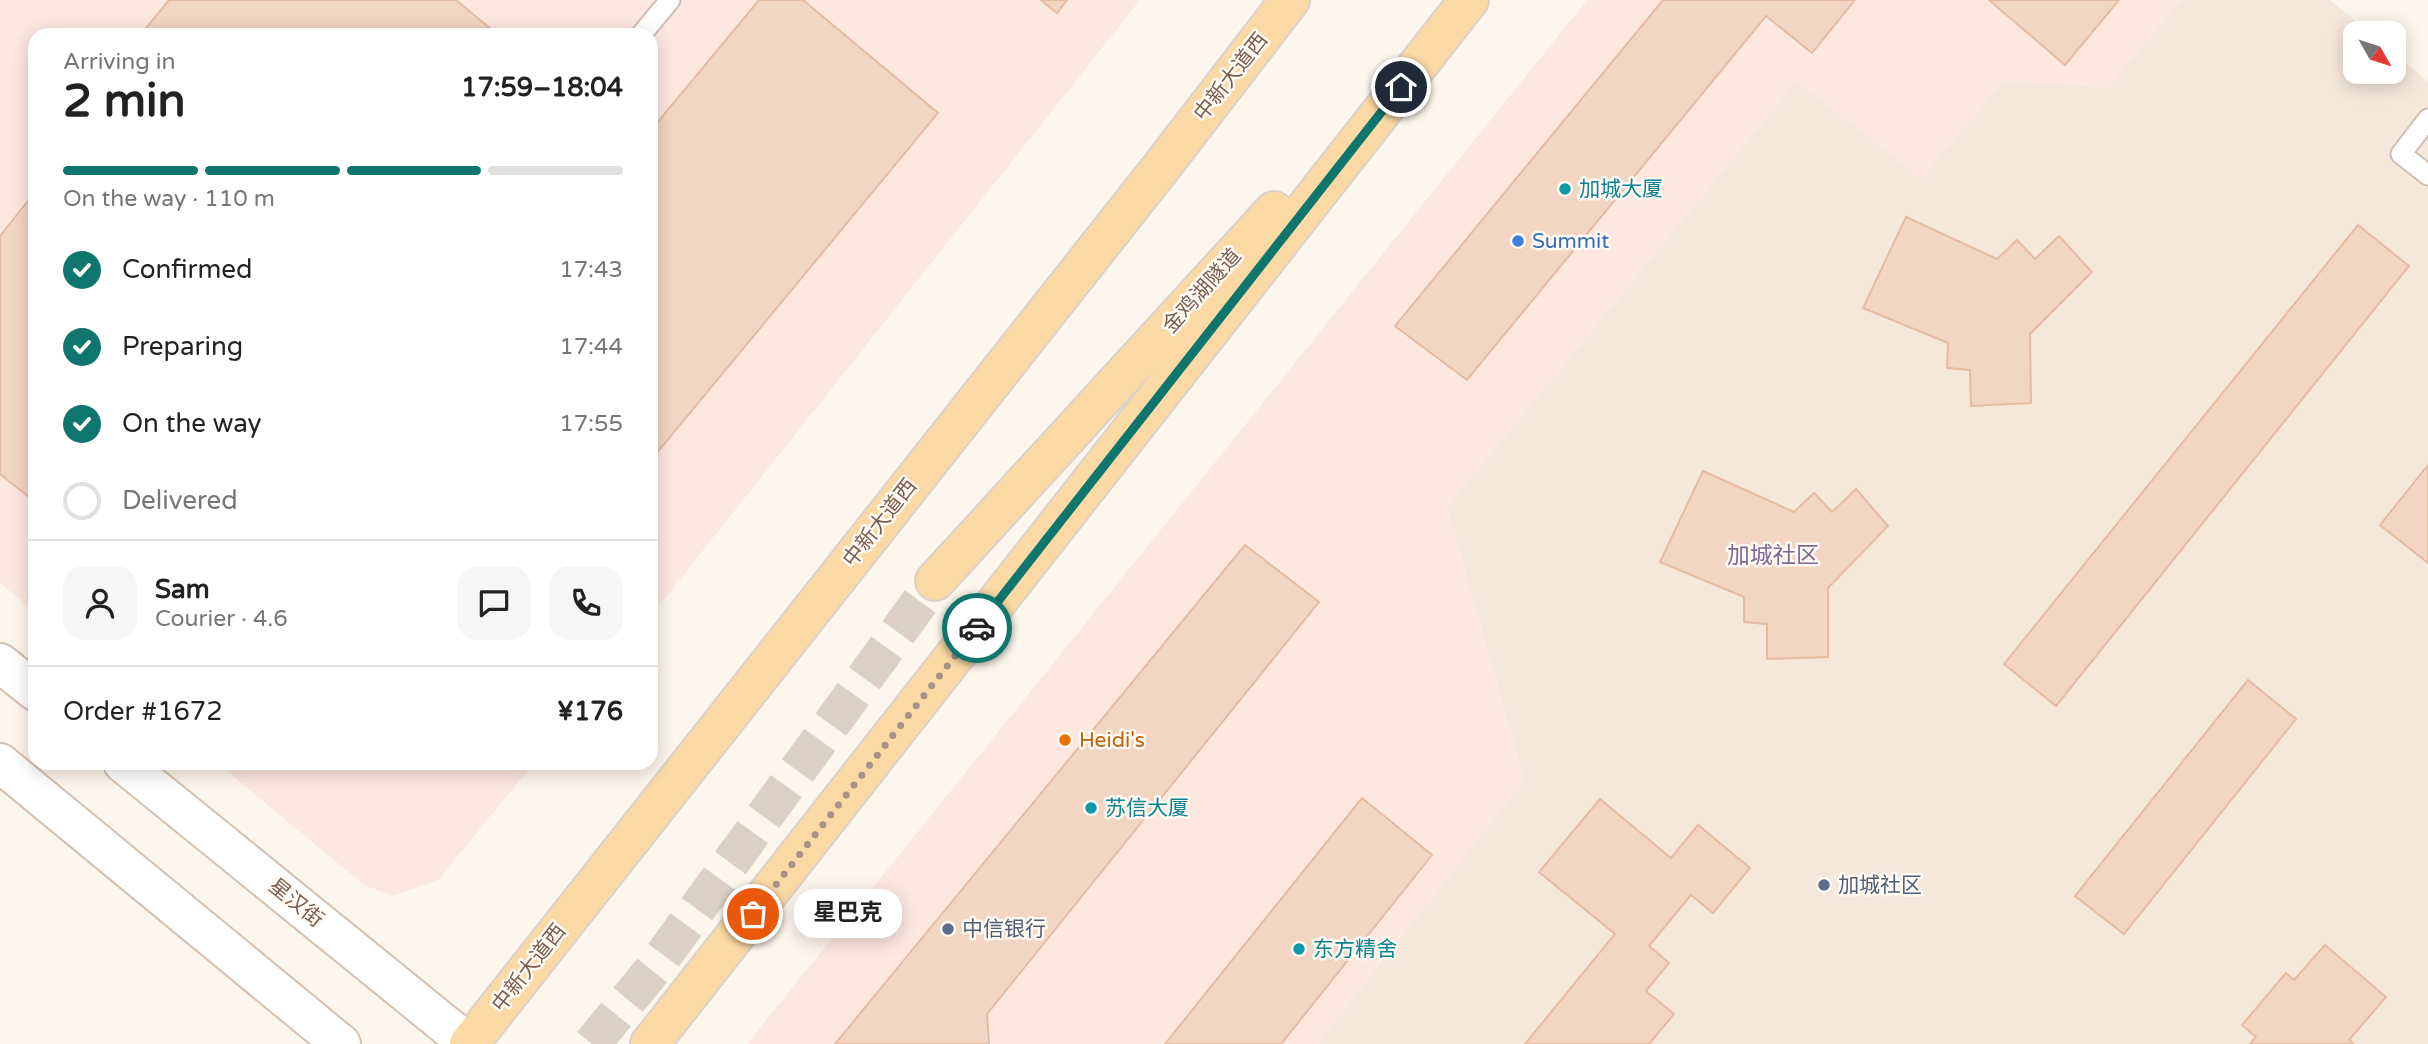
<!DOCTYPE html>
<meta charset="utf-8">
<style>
:root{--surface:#fff;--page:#f6f6f6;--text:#222;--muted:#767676;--line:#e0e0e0;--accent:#0f766e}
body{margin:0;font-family:"Varela Round","Noto Sans SC",sans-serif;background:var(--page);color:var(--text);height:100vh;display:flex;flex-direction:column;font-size:26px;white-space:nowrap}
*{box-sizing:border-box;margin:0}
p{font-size:23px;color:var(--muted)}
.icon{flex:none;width:38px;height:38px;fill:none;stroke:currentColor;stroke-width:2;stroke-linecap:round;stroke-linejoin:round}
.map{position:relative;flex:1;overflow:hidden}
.panel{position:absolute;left:28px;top:28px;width:630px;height:742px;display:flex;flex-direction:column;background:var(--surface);border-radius:21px;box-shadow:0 4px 18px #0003}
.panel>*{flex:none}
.needle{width:46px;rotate:129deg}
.controls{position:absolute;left:2343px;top:21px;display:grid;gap:14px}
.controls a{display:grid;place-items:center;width:63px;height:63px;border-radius:14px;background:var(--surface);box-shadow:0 4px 18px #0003;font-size:35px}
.pin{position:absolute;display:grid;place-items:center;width:60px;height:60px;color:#fff;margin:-30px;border:4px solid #fff;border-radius:50%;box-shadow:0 2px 7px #0007}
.courier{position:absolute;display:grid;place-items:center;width:70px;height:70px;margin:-35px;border:5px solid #0f766e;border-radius:50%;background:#fff;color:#222;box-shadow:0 2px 9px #0007}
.bubble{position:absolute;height:49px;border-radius:21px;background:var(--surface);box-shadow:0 4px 18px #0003;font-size:23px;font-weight:700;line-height:49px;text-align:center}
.summary em{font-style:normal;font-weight:700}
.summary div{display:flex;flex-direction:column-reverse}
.summary{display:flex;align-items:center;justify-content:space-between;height:119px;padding:0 35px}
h1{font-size:46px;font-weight:700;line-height:52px}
.bar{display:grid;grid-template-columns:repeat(4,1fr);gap:10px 7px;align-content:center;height:84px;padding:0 35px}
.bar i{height:9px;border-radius:5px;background:var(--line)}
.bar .on{background:var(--accent)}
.bar p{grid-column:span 4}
.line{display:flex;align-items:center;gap:18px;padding:0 35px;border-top:2px solid var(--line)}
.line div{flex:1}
.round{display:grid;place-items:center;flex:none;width:74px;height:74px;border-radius:21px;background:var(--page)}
ol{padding:0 35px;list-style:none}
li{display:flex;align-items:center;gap:21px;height:77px}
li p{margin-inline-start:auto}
li .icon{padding:7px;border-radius:50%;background:var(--accent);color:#fff;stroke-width:4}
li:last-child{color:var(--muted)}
li i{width:38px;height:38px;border:4px solid var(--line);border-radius:50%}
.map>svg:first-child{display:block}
.residential{fill:#f5e8da}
.commercial{fill:#fde8e0}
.building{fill:#f3d5c3;stroke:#e6bba3;stroke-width:2}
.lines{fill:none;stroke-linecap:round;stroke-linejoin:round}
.primary-tunnel{stroke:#dcd0c4;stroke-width:38;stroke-dasharray:38 19;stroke-linecap:butt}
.service-casing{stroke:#d1beb0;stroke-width:23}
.secondary-casing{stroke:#d6c0b0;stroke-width:42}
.primary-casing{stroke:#dad1cd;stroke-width:42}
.service{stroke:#fff;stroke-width:19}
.secondary{stroke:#fff;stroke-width:38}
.primary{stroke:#fbd9a5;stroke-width:38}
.done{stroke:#a89285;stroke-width:7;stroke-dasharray:0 12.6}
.route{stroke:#0f766e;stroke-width:9}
.culture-dot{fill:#0f9aa8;stroke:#fffaf3;stroke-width:2.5}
.shop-dot{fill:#3f7fe0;stroke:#fffaf3;stroke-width:2.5}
.food-dot{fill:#e8710a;stroke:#fffaf3;stroke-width:2.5}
.service-dot{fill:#5c6f8a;stroke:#fffaf3;stroke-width:2.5}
.labels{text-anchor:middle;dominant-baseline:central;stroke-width:5;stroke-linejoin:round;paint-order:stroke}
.street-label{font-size:21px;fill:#7a5c4d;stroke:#fffaf3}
.culture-label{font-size:21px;fill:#0d838f;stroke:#fffaf3;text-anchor:start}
.shop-label{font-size:21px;fill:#366cbe;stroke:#fffaf3;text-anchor:start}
.food-label{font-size:21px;fill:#c56008;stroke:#fffaf3;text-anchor:start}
.service-label{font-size:21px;fill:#4e5e75;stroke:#fffaf3;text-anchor:start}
.neighbourhood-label{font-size:23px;fill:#846695;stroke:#fffaf3}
</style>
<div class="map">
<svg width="2428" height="1044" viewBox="0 0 2428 1044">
<rect width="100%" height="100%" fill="#fdf6ec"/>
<polygon class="residential" points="2181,0 2330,0 2370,33 2356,33 2356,72 2394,72 2394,53 2428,81 2428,1044 1317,1044 1524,780 1447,507 1797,80 1921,178 2004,81 2108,87"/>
<g class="commercial">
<polygon points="0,0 1140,0 651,616 651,35 35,35 35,612 0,583"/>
<polygon points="1587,0 2181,0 2108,87 2004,81 1921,178 1796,81 1447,507 1524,780 1317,1044 747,1044"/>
<polygon points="217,763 534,763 438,880 393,896 364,885"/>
</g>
<g class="building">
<polygon points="169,0 456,0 492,30 488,35 144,35 142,33"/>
<polygon points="759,0 803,0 938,113 651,460 651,130"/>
<polygon points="1041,0 1067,0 1057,13"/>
<polygon points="1663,0 1855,0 1812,53 1766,16 1467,380 1395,326"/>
<polygon points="1989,0 2119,0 2065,65"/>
<polygon points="35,192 35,502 0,474 0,236"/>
<polygon points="1906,217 1997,259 2017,240 2035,259 2059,236 2092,272 2030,334 2031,403 1971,406 1970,370 1947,368 1948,343 1863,308"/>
<polygon points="2358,225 2409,266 2056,706 2004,664"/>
<polygon points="2428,465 2428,563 2380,525"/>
<polygon points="1703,471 1794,512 1814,493 1832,512 1856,489 1888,526 1828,588 1828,657 1767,659 1767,624 1744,622 1744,597 1660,562"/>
<polygon points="1245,545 1319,602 987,1014 989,1044 835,1044"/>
<polygon points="2248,680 2296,719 2124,934 2075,896"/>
<polygon points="1362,798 1432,855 1281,1044 1165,1044"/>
<polygon points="1600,799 1671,858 1698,825 1750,868 1713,913 1691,895 1649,946 1669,963 1646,991 1674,1014 1649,1044 1525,1044 1615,934 1539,872"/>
<polygon points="2325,945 2386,997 2349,1040 2354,1044 2250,1044 2256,1037 2242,1025 2286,973 2294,980"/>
</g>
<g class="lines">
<polyline class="primary-tunnel" points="592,1044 655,967 935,581"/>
<g class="service-casing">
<g id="service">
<polyline points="641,35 670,0"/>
<polyline points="2428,119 2401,154 2428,175"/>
</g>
</g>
<g class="secondary-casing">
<g id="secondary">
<polyline points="0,663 35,691"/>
<polyline points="0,763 341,1044"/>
<polyline points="123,763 469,1044"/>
</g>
</g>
<g class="primary-casing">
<g id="primary">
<polyline points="935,581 1274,211"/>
<polyline points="469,1044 1163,165 1290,0"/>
<polyline points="650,1044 1469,0"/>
</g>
</g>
<use href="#service" class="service"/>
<use href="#secondary" class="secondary"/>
<use href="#primary" class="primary"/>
</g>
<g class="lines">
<polyline class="done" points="753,914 977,628"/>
<polyline class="route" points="977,628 1401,87"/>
</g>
<g class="culture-dot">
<circle cx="1565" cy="189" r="7"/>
<circle cx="1091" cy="808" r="7"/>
<circle cx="1299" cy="949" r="7"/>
</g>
<circle class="shop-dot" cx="1518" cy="241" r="7"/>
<circle class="food-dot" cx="1065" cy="740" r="7"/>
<g class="service-dot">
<circle cx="1824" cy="885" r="7"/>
<circle cx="948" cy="929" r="7"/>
</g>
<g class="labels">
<g class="street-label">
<text transform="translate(1231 77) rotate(-52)">中新大道西</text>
<text transform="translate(1202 291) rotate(-48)">金鸡湖隧道</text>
<text transform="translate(880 523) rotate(-52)">中新大道西</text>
<text transform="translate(296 903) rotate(39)">星汉街</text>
<text transform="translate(529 968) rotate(-52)">中新大道西</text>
</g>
<g class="culture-label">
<text x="1579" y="189">加城大厦</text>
<text x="1105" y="808">苏信大厦</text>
<text x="1313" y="949">东方精舍</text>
</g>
<g class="shop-label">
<text x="1532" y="241">Summit</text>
</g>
<g class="food-label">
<text x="1079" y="740">Heidi's</text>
</g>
<g class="service-label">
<text x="1838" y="885">加城社区</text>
<text x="962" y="929">中信银行</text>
</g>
<g class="neighbourhood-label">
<text x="1773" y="556">加城社区</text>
</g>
</g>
</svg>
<div class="controls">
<a><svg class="needle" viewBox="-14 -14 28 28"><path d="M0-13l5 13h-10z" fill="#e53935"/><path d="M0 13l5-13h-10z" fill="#767676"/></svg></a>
</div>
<div class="pin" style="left:753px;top:914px;background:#ea580c"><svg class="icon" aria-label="bag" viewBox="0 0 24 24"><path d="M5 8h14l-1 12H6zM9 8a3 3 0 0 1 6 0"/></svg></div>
<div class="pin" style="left:1401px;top:87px;background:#1f2937"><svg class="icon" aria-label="home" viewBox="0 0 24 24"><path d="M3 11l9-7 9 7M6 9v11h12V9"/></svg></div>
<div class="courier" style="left:977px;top:628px"><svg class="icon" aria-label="car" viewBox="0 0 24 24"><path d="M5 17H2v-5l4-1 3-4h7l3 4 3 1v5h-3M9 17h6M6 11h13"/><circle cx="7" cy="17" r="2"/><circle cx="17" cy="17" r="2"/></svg></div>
<div class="bubble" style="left:794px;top:889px;width:108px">星巴克</div>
<section class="panel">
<div class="summary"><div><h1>2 min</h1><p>Arriving in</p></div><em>17:59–18:04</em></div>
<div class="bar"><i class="on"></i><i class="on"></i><i class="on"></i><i></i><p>On the way · 110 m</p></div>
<ol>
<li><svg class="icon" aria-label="check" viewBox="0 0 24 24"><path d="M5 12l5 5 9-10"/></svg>Confirmed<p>17:43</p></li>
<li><svg class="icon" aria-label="check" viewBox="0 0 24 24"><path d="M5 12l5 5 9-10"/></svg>Preparing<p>17:44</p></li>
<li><svg class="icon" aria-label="check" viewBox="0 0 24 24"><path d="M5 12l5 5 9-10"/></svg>On the way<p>17:55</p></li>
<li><i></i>Delivered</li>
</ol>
<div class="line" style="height:126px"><a class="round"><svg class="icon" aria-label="person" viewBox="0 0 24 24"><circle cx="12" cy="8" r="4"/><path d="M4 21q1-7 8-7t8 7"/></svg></a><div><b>Sam</b><p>Courier · 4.6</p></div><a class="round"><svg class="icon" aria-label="chat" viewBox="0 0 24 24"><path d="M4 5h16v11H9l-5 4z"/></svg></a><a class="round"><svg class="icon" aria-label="phone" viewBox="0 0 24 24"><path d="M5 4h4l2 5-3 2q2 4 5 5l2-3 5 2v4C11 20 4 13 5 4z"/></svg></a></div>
<div class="line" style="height:91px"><div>Order #1672</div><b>¥176</b></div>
</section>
</div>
